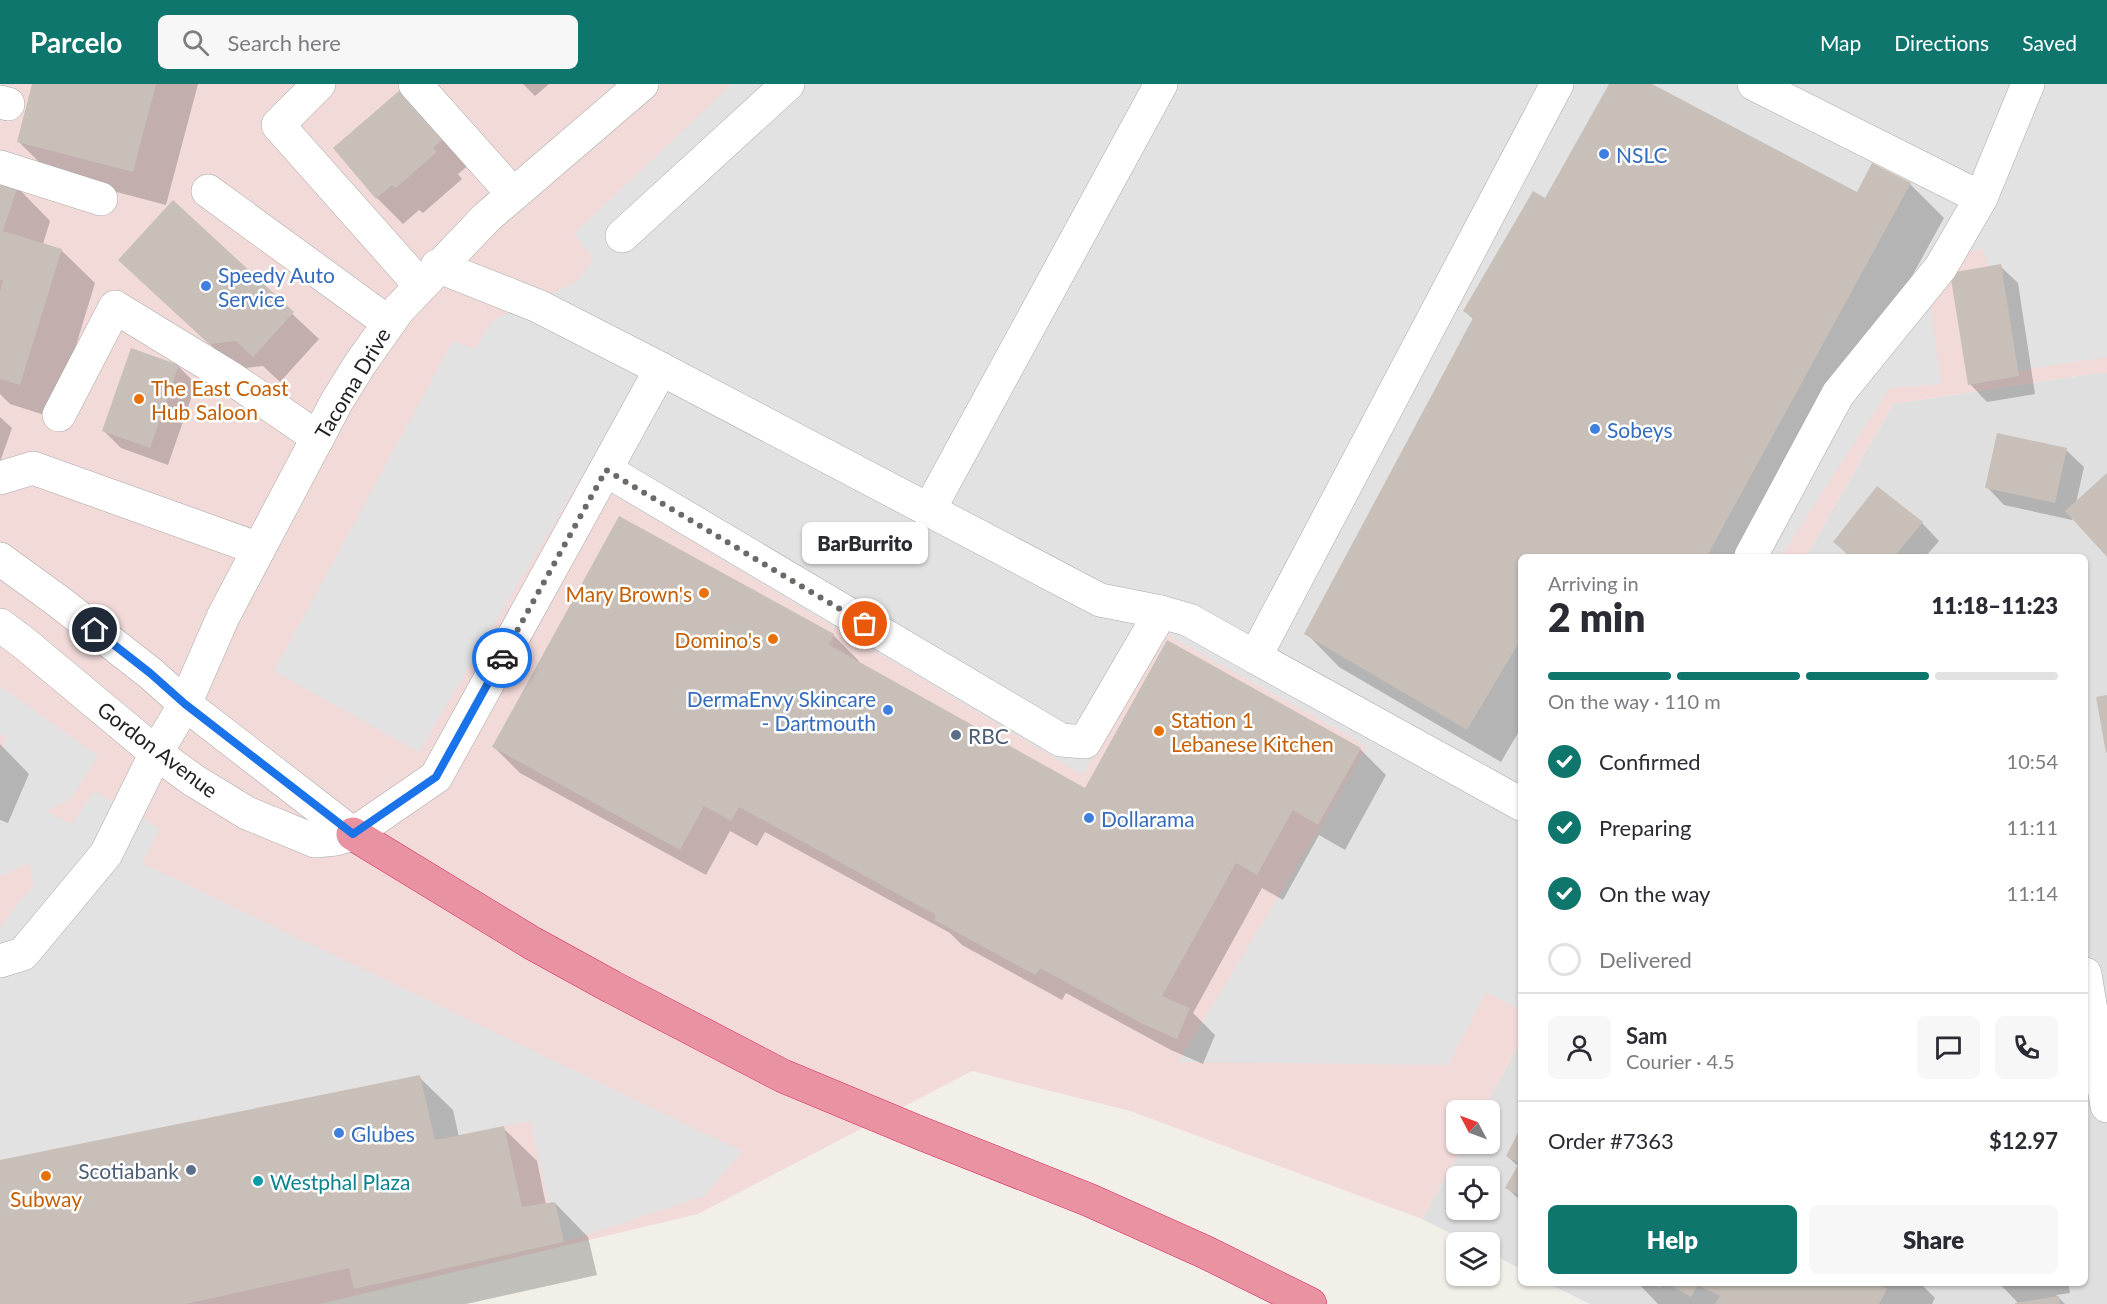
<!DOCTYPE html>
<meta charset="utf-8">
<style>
:root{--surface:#fff;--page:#f7f7f7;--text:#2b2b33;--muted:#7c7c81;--line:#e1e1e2;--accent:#0f766e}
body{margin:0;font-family:Lato,sans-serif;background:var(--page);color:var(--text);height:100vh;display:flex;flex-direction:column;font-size:22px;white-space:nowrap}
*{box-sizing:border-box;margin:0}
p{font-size:20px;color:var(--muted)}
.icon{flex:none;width:33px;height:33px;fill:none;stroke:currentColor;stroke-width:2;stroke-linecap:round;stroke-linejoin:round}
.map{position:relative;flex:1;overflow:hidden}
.drawer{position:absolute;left:1518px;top:470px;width:570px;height:732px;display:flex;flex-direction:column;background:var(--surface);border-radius:9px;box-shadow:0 2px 4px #0004}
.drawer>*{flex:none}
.needle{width:39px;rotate:311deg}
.buttons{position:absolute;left:1446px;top:1016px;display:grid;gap:12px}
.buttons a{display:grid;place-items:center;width:54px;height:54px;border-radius:9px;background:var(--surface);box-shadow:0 2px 4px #0004;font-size:30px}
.pin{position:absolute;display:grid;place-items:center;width:51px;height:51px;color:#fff;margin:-26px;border:3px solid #fff;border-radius:50%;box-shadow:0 2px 6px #0007}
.courier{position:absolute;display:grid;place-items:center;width:60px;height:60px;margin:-30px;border:4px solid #1a73e8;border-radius:50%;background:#fff;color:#222;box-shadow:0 2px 8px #0007}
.bubble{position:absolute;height:42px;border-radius:9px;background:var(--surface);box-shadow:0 2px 4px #0004;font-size:20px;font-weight:800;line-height:42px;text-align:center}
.summary em{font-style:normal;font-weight:800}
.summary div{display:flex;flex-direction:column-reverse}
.summary{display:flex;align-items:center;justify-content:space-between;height:102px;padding:0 30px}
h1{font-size:39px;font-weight:800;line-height:45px}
.bar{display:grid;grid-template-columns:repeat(4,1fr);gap:9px 6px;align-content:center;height:72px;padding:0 30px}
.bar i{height:8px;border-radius:4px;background:var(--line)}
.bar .active{background:var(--accent)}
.bar p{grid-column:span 4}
.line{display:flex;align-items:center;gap:15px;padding:0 30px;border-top:2px solid var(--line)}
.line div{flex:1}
.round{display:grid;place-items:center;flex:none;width:63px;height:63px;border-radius:9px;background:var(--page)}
ol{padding:0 30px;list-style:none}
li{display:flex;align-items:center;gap:18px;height:66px}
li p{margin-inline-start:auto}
li .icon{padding:6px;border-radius:50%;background:var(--accent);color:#fff;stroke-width:4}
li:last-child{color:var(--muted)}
li i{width:33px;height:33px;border:3px solid var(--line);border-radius:50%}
.primary-button{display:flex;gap:12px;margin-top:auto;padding:12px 30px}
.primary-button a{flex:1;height:69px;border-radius:9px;background:var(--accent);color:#fff;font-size:24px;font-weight:800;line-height:69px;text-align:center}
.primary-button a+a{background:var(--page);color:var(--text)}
header{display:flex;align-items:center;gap:36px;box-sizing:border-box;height:84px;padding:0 30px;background:var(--accent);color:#fff}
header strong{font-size:28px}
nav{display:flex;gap:33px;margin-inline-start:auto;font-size:21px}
.search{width:420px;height:54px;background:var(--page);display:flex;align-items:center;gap:15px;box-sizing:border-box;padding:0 21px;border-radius:9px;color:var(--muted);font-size:22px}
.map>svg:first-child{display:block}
.residential{fill:#e0dfdf;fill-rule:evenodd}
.commercial{fill:#f2dad9}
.parking{fill:#e2e2e2}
.shadow{fill:#0003}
.building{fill:#c7bfb8}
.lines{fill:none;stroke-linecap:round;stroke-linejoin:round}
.minor-casing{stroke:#a9a9a9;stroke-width:34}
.highway-casing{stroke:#dc2a67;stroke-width:34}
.minor{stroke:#fff;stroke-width:33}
.highway{stroke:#e892a2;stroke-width:33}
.done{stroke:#6b6a68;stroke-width:6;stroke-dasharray:0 10.8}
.route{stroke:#1a73e8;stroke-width:8}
.shop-dot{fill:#3f7fe0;stroke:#fff;stroke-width:2}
.food-dot{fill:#e8710a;stroke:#fff;stroke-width:2}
.service-dot{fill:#5c6f8a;stroke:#fff;stroke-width:2}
.culture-dot{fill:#0f9aa8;stroke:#fff;stroke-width:2}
.labels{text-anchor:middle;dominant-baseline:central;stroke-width:5;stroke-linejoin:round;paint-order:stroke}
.shop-label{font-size:21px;fill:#366cbe;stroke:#fff;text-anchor:start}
.street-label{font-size:21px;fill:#222;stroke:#fff}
.food-label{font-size:21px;fill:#c56008;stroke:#fff;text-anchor:start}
.service-label{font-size:21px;fill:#4e5e75;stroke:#fff;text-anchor:start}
.culture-label{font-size:21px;fill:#0d838f;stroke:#fff;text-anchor:start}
</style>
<header>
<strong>Parcelo</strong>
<div class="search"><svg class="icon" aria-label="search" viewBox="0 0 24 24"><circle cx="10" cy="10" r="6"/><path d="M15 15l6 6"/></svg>Search here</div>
<nav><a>Map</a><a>Directions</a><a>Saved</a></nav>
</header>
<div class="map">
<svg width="2107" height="1220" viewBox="0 0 2107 1220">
<rect width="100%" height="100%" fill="#f2efe9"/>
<g class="residential">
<polygon points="2107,289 2107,1220 1590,1220 1548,1199 2085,1198 2085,472 1806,472 1893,320 2090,290"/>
<path d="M1521 957V1185L1490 1169V1158H1468L1422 1135 1465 1059H1490V1026H1483ZM1456 1092H1490V1125H1456Z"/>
</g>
<polygon class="commercial" points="0,0 2107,0 2107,289 2090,290 1893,320 1806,472 1521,472 1521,957 1483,1026 1456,1026 1456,1059 1465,1059 1422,1135 1130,1027 972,987 698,1130 320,1220 0,1220"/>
<g class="parking">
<polygon points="732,0 2107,0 2107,273 2003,289 1984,165 1925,176 1941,300 1890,304 1781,472 1521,472 1521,926 1486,908 1448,981 1178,978 1319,746 1367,662 1164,549 1083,691 582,392 419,668 274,587 453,257 474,265 493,236 578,197 593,174 574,150"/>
<polygon points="0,602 98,672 71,715 46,727 71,740 95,707 160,745 142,779 742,1067 705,1112 564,1158 555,1118 548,1118 530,1037 435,1056 420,991 0,1076 0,843 34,800 29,779 0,792 0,668 7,653 0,650"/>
</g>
<g class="shadow">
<polygon points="33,0 198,0 166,121 52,91 18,57"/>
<polygon points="523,0 549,0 535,12"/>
<polygon points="1611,0 1648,0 1857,110 1910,100 1944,134 1758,472 1521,472 1521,644 1501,678 1339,583 1306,549 1474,236 1465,227 1545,116"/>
<polygon points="407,2 474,77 458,90 462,95 423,129 419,126 403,140 377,114 335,65"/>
<polygon points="0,98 17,103 50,137 43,160 61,166 95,199 54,334 10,320 0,310"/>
<polygon points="173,118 319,255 280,298 263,282 237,285 146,201"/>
<polygon points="2000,182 2018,199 2035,310 1987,318 1970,300"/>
<polygon points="178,282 196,300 168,381 121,364 104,347"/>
<polygon points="0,333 12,344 0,378"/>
<polygon points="2066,366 2084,383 2076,419 2107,391 2107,471 2073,434 2072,436 2004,421 1987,403"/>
<polygon points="1922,439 1939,457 1926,472 1849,472 1835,458"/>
<polygon points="833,551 859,577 858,579 1086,706 1360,665 1386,691 1345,766 1319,751 1283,816 1262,804 1193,929 1215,951 1203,980 1171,966 1066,909 1062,916 962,861 950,849 765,748 757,762 730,747 706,791 520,689 494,663"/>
<polygon points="0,660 29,690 8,739 0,736"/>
<polygon points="419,993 453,1026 459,1053 503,1044 537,1077 546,1121 555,1119 588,1153 597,1191 466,1220 0,1220 0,1078"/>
<polygon points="1521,1047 1521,1117 1507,1104 1519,1083 1507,1072"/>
<polygon points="1637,1198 1919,1198 1935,1214 1932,1220 1658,1220"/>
<polygon points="1998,1198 2068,1198 2070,1209 2056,1211 2065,1220 2017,1220 2019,1220"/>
</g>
<g class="building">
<polygon points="32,0 156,0 133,88 17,58"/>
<polygon points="407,0 449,50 433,64 437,68 396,104 392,101 376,115 333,64"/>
<polygon points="1609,0 1652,0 1857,108 1872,79 1911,99 1707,472 1521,472 1521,555 1467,646 1304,550 1473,234 1463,227 1533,107 1545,114"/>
<polygon points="0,97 18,102 3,147 62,165 20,301 0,295 0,207 3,197 0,196"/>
<polygon points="173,116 294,228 253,273 236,257 209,260 118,176"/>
<polygon points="2001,180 2019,292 1968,301 1950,189"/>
<polygon points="131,264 179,281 150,364 102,347"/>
<polygon points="1997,349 2067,364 2055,419 1985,404"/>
<polygon points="2107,389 2107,473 2065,427"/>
<polygon points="1877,402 1923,438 1895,472 1851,472 1833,458"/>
<polygon points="619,432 834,550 829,561 1085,704 1167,556 1361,664 1318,741 1293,726 1257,791 1236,779 1162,912 1190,924 1177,955 1143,940 1040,884 1035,891 934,836 936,831 739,723 731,737 704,722 680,766 492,663"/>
<polygon points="2107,611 2107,668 2106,669 2096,613"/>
<polygon points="420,991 435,1056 504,1042 522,1123 555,1118 564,1158 354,1205 349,1184 186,1220 0,1220 0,1076"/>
<polygon points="1521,1043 1521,1112 1505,1104 1519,1079 1506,1072"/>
<polygon points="1649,1198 1663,1198 1660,1204"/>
<polygon points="1665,1198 1874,1198 1887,1205 1879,1220 1715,1220 1720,1212 1698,1201 1691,1213"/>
<polygon points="2059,1212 2060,1220 2015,1220 2015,1219"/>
</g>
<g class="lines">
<g class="minor-casing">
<g id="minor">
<polyline points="319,0 278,41 420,201"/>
<polyline points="415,0 513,110"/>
<polyline points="0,18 8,20"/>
<polyline points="0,83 101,115"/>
<polyline points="208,107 389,239"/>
<polyline points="1981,114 2028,0"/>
<polyline points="622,152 788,0"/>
<polyline points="437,182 538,222 661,285"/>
<polyline points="59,331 115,223 231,294 318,354"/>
<polyline points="606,386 1061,656 1085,658 1161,528"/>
<polyline points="0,394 33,384 259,465"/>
<polyline points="929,426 1161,0"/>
<polyline points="1751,472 1838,310 1941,183 1981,114 1754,0"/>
<polyline points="0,475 58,517 150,589 185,620 353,750"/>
<polyline points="0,541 24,559 156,669 193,696 247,729 315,757 336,755 353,750 436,693 661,285 1100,516 1161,528 1189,536 1255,573 1557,0"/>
<polyline points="1255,573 1521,720"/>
<polyline points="0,877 23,870 106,770 156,669 185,620 223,533 337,317 360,280 399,225 487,133 642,0"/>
<polyline points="2085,890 2107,1022"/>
</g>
</g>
<g class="highway-casing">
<polyline id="highway" points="353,750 532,859 612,903 783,992 920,1049 1089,1116 1205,1168 1310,1220"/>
</g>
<use href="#minor" class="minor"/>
<use href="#highway" class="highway"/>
</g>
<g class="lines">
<polyline class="done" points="502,574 606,386 865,540"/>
<polyline class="route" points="95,546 150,589 185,620 353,750 436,693 502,574"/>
</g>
<g class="shop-dot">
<circle cx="1604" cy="70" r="6"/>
<circle cx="206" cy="202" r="6"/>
<circle cx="1595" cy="345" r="6"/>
<circle cx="888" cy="626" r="6"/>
<circle cx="1089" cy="734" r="6"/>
<circle cx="339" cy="1049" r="6"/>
</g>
<g class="food-dot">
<circle cx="139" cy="315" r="6"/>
<circle cx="704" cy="509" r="6"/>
<circle cx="773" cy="555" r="6"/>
<circle cx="1159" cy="647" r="6"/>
<circle cx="46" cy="1092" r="6"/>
</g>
<g class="service-dot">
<circle cx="956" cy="651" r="6"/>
<circle cx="191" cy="1086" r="6"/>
</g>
<circle class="culture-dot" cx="258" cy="1097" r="6"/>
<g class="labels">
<g class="shop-label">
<text x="1616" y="70">NSLC</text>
<text x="218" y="190">Speedy Auto<tspan x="218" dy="24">Service</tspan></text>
<text x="1607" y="345">Sobeys</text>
<text x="876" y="614" text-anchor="end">DermaEnvy Skincare<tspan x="876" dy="24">- Dartmouth</tspan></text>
<text x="1101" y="734">Dollarama</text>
<text x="351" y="1049">Glubes</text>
</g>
<g class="street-label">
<text transform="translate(352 299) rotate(-59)">Tacoma Drive</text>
<text transform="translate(158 665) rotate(37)">Gordon Avenue</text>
</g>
<g class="food-label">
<text x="151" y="303">The East Coast<tspan x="151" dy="24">Hub Saloon</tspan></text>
<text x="692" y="509" text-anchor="end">Mary Brown's</text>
<text x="761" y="555" text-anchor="end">Domino's</text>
<text x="1171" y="635">Station 1<tspan x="1171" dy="24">Lebanese Kitchen</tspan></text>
<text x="46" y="1114" text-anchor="middle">Subway</text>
</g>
<g class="service-label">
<text x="968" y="651">RBC</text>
<text x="179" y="1086" text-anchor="end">Scotiabank</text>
</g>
<g class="culture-label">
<text x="270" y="1097">Westphal Plaza</text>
</g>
</g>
</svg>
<div class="buttons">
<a><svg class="needle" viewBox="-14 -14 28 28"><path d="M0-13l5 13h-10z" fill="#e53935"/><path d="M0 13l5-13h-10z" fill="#7c7c81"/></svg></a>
<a><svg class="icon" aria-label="locate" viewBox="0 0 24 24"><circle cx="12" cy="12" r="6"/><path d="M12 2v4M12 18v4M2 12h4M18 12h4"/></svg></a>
<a><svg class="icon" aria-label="layers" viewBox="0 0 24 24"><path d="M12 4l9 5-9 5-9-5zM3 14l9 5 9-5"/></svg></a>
</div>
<div class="pin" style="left:865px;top:540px;background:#ea580c"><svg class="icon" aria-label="bag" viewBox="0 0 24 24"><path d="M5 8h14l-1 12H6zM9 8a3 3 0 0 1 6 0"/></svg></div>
<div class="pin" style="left:95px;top:546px;background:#1f2937"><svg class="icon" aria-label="home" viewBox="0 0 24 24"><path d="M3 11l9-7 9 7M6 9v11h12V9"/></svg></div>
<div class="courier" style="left:502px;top:574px"><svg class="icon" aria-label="car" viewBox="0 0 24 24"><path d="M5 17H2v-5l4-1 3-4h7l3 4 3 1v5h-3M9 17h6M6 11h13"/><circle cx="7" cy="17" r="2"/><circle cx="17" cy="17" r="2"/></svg></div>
<div class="bubble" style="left:802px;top:438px;width:126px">BarBurrito</div>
<section class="drawer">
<div class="summary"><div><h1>2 min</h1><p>Arriving in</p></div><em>11:18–11:23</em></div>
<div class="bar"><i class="active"></i><i class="active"></i><i class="active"></i><i></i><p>On the way · 110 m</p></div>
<ol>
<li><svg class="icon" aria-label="check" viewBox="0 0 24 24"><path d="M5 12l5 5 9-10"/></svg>Confirmed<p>10:54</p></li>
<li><svg class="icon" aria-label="check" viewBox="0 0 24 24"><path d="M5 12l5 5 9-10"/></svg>Preparing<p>11:11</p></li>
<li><svg class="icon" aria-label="check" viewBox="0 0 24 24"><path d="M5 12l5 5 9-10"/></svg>On the way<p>11:14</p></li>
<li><i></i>Delivered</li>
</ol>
<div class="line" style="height:108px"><a class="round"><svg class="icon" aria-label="person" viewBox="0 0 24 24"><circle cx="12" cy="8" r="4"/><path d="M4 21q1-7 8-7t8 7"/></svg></a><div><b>Sam</b><p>Courier · 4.5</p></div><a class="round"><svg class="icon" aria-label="chat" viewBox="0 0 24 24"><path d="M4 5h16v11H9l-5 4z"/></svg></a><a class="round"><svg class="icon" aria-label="phone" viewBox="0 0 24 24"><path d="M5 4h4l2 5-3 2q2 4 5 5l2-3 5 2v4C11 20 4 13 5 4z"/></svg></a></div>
<div class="line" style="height:78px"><div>Order #7363</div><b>$12.97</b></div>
<div class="primary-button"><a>Help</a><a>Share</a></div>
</section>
</div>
